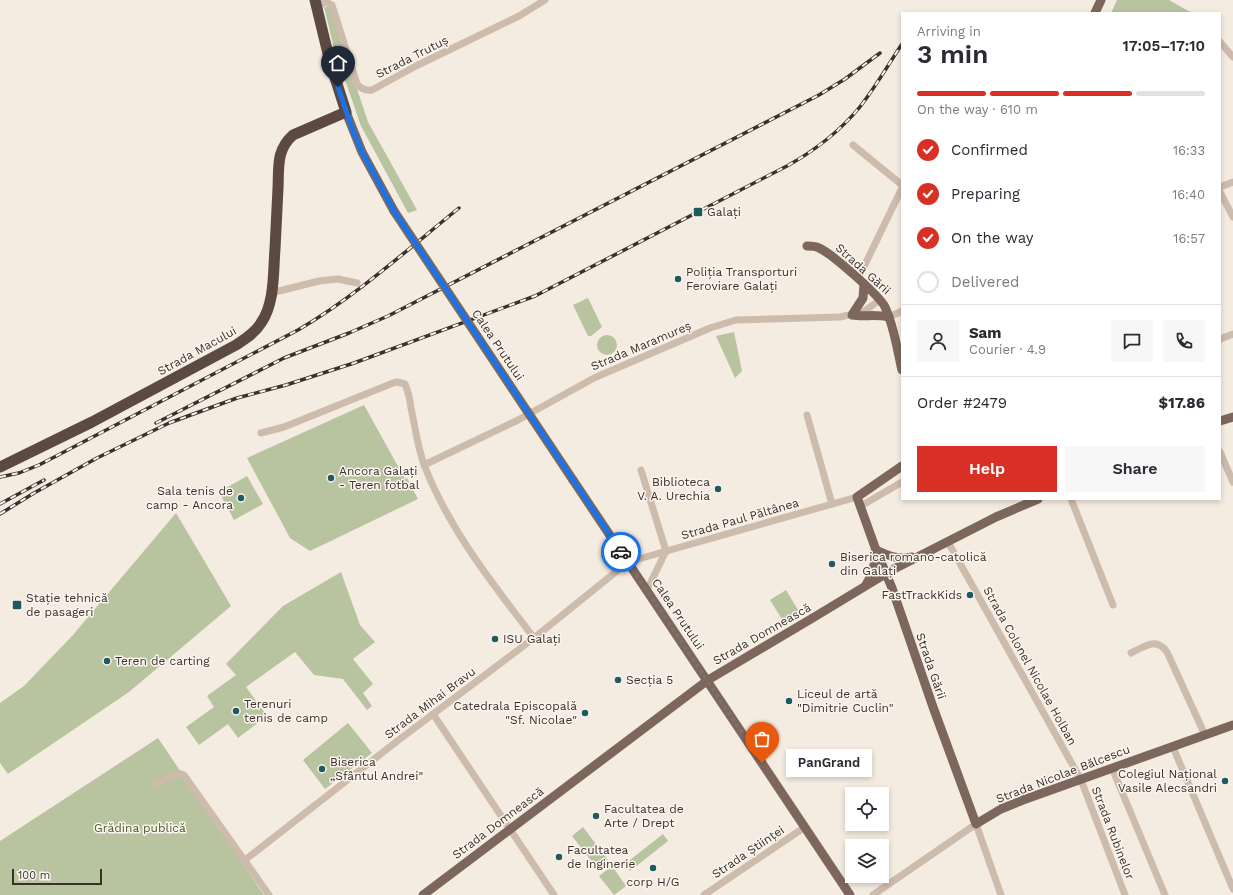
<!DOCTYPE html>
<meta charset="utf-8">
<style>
:root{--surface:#fff;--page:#f7f7f7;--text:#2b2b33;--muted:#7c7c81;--line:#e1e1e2;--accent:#d93025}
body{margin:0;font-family:"Work Sans",sans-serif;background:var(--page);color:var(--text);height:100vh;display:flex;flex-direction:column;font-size:15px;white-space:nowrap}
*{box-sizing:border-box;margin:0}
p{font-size:13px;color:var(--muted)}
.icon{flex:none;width:22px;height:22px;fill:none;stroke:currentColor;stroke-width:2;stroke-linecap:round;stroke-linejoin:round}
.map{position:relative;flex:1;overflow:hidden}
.drawer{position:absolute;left:901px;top:12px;width:320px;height:488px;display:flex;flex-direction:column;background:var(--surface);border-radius:0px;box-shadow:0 2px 6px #0003}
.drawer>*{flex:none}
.tools{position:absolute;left:845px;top:787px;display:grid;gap:8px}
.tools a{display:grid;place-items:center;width:44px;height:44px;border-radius:0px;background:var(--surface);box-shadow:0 2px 6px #0003;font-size:20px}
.scale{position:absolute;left:12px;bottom:10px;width:90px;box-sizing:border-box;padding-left:4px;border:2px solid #3b302b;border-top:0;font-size:11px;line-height:14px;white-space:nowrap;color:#3b302b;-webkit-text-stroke:3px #fbf5ee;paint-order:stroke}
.pin{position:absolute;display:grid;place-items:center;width:34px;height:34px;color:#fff;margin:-41px -17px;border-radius:50% 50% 50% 0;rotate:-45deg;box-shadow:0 0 4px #0007}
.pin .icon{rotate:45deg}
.courier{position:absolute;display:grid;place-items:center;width:40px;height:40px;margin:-20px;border:3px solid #1a73e8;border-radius:50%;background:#fff;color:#222;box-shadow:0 1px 5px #0007}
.bubble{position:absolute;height:28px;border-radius:0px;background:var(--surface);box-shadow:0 2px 6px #0003;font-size:13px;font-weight:600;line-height:28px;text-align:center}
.headline em{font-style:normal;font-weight:600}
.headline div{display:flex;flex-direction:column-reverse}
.headline{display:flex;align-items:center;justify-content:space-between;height:68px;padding:0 16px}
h1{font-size:26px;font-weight:600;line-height:30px}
.bar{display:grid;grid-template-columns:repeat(4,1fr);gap:6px 4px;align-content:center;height:48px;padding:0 16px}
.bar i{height:5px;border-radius:3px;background:var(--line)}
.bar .selected{background:var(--accent)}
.bar p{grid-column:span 4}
.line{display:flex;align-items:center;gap:10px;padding:0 16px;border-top:1px solid var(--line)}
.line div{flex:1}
.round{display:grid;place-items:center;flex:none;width:42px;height:42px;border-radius:0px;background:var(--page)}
ol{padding:0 16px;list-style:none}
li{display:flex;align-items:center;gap:12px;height:44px}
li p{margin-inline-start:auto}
li .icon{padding:4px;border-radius:50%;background:var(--accent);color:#fff;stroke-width:4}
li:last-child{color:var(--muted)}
li i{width:22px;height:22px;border:2px solid var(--line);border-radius:50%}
.primary-button{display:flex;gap:8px;margin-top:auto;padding:8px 16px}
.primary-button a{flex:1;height:46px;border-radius:0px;background:var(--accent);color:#fff;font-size:16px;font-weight:600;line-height:46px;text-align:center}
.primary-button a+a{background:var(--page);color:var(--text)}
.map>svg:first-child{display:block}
.green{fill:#b8c4a0}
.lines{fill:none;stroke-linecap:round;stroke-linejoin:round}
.minor{stroke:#cdbbac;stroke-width:7}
.major{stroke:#7d675c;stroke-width:9}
.highway{stroke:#5c4a42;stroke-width:11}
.rail-casing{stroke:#3b302b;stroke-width:3.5}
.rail{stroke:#fbf5ee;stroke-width:2;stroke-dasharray:6;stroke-linecap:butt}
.major-bridge{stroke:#7d675c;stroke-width:9}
.done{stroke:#7c716b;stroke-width:4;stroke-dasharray:0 7.2}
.route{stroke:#1a73e8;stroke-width:5}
.poi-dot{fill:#1f5a5e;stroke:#fbf5ee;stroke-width:1.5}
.labels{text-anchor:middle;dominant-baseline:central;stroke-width:3;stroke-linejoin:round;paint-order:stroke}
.street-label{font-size:12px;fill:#3b302b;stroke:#fbf5ee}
.poi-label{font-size:12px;fill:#3b302b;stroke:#fbf5ee;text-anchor:start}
.park-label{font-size:12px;fill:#4a5a2e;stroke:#fbf5ee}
</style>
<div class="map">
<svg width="1233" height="895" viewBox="0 0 1233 895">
<rect width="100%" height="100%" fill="#f4ebe1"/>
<g class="green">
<polygon points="1117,0 1169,0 1190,12 1111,13"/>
<polygon points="324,7 330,7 368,122 417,210 408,213 361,126 334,48"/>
<polygon points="588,298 602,327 591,336 588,336 573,305"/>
<polygon points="734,332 742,371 735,378 716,336"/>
<circle cx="607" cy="345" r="10"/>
<polygon points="364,405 405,479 407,478 418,499 310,551 290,538 247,458"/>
<polygon points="247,476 263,504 234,520 219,492"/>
<polygon points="176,513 231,606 129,692 8,774 0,763 0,703 24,686 73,635"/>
<polygon points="341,572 360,625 375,642 353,659 373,684 363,693 372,706 367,710 343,679 314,675 295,652 246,687 267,716 238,738 228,724 199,745 186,727 214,707 207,696 236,675 226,664 283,606"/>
<polygon points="786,590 801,615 785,624 770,600"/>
<polygon points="348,723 372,753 325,789 303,760"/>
<polygon points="158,738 264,895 0,895 0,841"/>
<polygon points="583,827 608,860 597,868 572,836"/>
<polygon points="663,834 668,841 630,871 625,864"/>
<polygon points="612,866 626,886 614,895 599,876"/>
</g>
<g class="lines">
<g class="minor">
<path d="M317 6 326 2 332 5 357 84C361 89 365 91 372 90L416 66 519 16 545 0"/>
<polyline points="1220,42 1233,57"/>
<polyline points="853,145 902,185"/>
<polyline points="1220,187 1233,182"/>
<polyline points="1220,192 1233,217"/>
<polyline points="858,279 902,188"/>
<polyline points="271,293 319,281 338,279 357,283"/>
<polyline points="889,317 902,311"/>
<polyline points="1220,339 1233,334"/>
<polyline points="807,415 832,504"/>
<path d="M261 433 284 427 393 383 397 382 405 384C408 391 410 400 411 408 415 426 418 450 425 467 450 531 493 584 534 638"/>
<polyline points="1220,452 1233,482"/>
<polyline points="424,465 518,420 594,378 710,328 736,320 840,317 863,312 880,300"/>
<polyline points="641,470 666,551 647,590"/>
<polyline points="1071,499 1113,605"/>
<polyline points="861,506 902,482"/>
<polyline points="948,542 1081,780 1125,895"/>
<path d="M1131 653C1145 646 1156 637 1167 652L1205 735"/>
<polyline points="433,714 554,895"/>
<polyline points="1173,747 1233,889"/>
<polyline points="1112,768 1165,895"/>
<polyline points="156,785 178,773 184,775 269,895"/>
<polyline points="245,860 396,742 534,638 628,562 857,497"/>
<polyline points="704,895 805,827"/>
<polyline points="873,895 976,824 1001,895"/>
</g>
<g class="major">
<polyline points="1095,13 1101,0"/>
<polyline points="346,112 362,152 394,211"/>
<path d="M807 246C811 246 816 246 819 248 831 253 880 296 885 307 894 326 897 349 902 370"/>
<path d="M864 284 863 298 852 315C864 317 876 314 889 317"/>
<polyline points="1220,421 1233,417"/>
<polyline points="902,466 857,497 876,550 892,588 933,707 976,824 1001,809 1023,800 1233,725"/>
<polyline points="573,480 850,895"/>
<path d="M876 550C889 556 899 560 912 557"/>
<polyline points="866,585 873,572 876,550"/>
<polyline points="423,895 708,680 816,616 892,570 996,517 1038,499"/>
</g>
<path class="highway" d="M0 467 92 422 236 345C245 339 255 333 261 323 275 303 273 273 275 249 276 229 277 208 278 188 279 167 276 150 293 135L346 112 330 62 315 0"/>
<g class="rail-casing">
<g id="rail">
<polyline points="156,423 284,358 349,333 388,316 819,95 845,79 880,53"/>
<path d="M0 477 19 473 39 465 298 330C356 296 407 250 459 208"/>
<polyline points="0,504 44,480"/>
<path d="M0 514 34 493 97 458 169 423 237 398 286 385 354 363 535 296 787 166C814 151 839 132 859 108 875 88 888 65 902 44"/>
</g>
</g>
<use href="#rail" class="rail"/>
<polyline class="major-bridge" points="394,211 573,480"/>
</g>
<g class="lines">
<polyline class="done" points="621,552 762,763"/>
<polyline class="route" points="338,87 353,131 362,152 394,211 621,552"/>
</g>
<g class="poi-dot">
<rect x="693" y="207" width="10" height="10" rx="2"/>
<circle cx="678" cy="279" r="4"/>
<circle cx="331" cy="478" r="4"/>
<circle cx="718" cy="489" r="4"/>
<circle cx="241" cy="498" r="4"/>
<circle cx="832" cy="564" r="4"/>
<circle cx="970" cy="595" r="4"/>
<rect x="12" y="600" width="10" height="10" rx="2"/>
<circle cx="495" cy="639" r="4"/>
<circle cx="107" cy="661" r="4"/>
<circle cx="618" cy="680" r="4"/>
<circle cx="789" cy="701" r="4"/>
<circle cx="236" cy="711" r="4"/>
<circle cx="585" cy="713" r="4"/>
<circle cx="322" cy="769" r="4"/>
<circle cx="1225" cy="781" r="4"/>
<circle cx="596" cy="816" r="4"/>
<circle cx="559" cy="857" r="4"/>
<circle cx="653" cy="868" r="4"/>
</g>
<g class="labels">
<g class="street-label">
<text transform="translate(412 57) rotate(-27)">Strada Trutuș</text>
<text transform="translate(863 269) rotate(42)">Strada Gării</text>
<text transform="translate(498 345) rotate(56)">Calea Prutului</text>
<text transform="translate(641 346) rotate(-23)">Strada Maramureș</text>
<text transform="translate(197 351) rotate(-29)">Strada Macului</text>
<text transform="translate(740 519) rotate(-16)">Strada Paul Păltânea</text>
<text transform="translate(678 614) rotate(56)">Calea Prutului</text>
<text transform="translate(762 634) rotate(-30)">Strada Domnească</text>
<text transform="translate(931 666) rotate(71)">Strada Gării</text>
<text transform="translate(1030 666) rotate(61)">Strada Colonel Nicolae Holban</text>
<text transform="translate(430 703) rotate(-37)">Strada Mihai Bravu</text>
<text transform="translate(1063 774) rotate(-21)">Strada Nicolae Bălcescu</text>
<text transform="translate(498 823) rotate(-37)">Strada Domnească</text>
<text transform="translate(1113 833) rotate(69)">Strada Rubinelor</text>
<text transform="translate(748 852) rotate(-34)">Strada Științei</text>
</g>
<g class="poi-label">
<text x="707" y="212">Galați</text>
<text x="686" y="272">Poliția Transporturi<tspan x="686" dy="14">Feroviare Galați</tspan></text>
<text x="339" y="471">Ancora Galați<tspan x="339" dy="14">- Teren fotbal</tspan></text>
<text x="710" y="482" text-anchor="end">Biblioteca<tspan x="710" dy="14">V. A. Urechia</tspan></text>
<text x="233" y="491" text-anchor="end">Sala tenis de<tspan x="233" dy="14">camp - Ancora</tspan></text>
<text x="840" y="557">Biserica romano-catolică<tspan x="840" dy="14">din Galați</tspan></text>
<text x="962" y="595" text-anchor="end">FastTrackKids</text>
<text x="26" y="598">Stație tehnică<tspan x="26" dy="14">de pasageri</tspan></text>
<text x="503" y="639">ISU Galați</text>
<text x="115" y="661">Teren de carting</text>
<text x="626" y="680">Secția 5</text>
<text x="797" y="694">Liceul de artă<tspan x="797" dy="14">"Dimitrie Cuclin"</tspan></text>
<text x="244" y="704">Terenuri<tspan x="244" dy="14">tenis de camp</tspan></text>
<text x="577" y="706" text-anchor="end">Catedrala Episcopală<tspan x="577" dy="14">"Sf. Nicolae"</tspan></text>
<text x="330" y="762">Biserica<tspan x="330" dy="14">„Sfântul Andrei"</tspan></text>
<text x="1217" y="774" text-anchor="end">Colegiul Național<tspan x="1217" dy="14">Vasile Alecsandri</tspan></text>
<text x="604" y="809">Facultatea de<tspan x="604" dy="14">Arte / Drept</tspan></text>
<text x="567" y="850">Facultatea<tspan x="567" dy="14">de Inginerie</tspan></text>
<text x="653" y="882" text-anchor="middle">corp H/G</text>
</g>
<g class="park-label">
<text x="140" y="828">Grădina publică</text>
</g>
</g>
</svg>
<div class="tools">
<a><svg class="icon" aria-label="locate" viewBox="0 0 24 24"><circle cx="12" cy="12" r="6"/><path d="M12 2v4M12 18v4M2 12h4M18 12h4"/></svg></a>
<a><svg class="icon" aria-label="layers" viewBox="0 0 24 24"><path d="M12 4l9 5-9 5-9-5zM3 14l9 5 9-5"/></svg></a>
</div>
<div class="scale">100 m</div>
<div class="pin" style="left:762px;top:763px;background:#ea580c"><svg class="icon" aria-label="bag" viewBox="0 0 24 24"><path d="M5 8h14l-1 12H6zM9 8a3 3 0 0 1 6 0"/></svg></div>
<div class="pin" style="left:338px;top:87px;background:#1f2937"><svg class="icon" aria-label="home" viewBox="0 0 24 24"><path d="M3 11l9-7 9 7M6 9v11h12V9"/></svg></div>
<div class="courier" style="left:621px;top:552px"><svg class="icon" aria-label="car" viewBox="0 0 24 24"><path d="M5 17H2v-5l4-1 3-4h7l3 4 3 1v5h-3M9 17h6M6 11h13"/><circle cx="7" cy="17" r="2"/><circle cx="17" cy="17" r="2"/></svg></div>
<div class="bubble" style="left:786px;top:749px;width:86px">PanGrand</div>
<section class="drawer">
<div class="headline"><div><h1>3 min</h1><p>Arriving in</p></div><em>17:05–17:10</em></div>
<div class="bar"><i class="selected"></i><i class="selected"></i><i class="selected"></i><i></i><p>On the way · 610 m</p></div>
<ol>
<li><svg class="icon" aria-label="check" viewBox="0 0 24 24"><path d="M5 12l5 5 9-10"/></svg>Confirmed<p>16:33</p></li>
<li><svg class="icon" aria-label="check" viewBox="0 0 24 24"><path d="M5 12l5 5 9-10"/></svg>Preparing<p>16:40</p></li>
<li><svg class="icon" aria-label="check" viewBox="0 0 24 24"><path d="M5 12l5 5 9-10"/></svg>On the way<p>16:57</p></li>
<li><i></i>Delivered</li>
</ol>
<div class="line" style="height:72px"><a class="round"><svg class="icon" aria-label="person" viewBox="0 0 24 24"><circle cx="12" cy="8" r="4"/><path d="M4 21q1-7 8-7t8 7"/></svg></a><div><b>Sam</b><p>Courier · 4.9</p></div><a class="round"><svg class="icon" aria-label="chat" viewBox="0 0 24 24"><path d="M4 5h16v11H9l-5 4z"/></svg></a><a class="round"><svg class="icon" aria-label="phone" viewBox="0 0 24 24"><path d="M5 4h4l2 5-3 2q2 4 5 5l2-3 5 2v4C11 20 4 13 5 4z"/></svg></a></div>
<div class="line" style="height:52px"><div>Order #2479</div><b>$17.86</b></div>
<div class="primary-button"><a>Help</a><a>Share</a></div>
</section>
</div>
